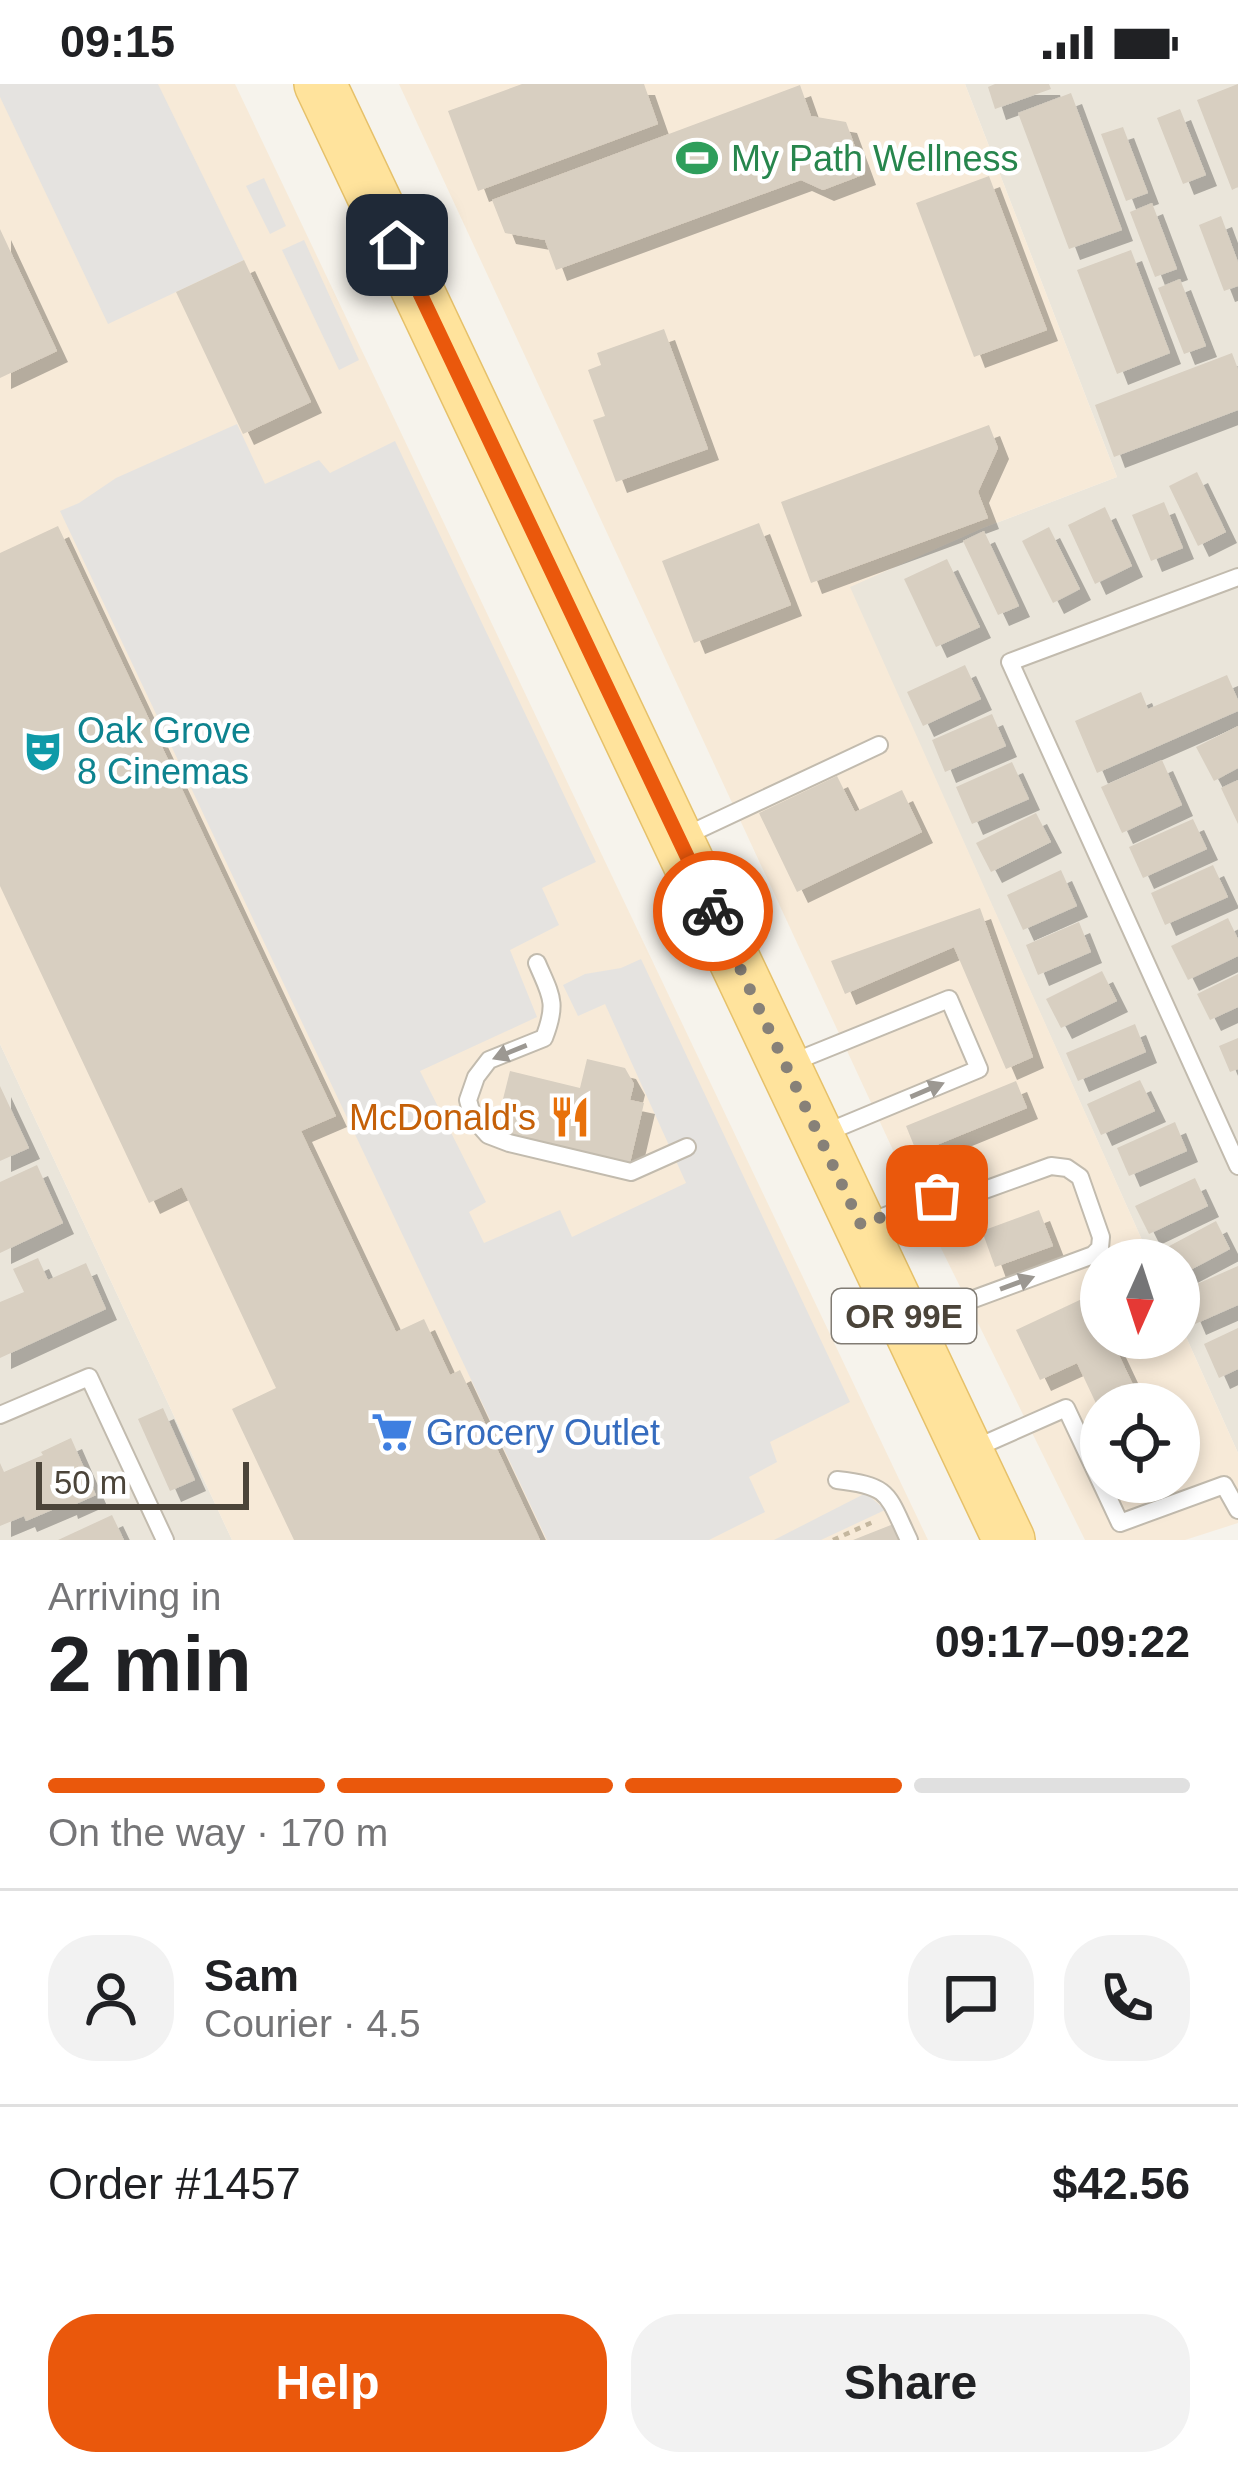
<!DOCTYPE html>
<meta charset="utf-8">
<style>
:root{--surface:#fff;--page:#f2f2f2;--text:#202124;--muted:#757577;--line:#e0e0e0;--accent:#ea580c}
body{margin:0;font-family:Arial,sans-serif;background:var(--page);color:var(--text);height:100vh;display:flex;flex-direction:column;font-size:45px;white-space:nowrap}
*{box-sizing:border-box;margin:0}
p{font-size:39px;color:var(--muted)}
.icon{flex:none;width:66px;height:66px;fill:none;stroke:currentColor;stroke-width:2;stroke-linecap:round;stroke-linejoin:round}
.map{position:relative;height:1456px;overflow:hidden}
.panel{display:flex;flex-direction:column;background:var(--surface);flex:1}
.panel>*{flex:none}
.needle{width:78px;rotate:183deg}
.controls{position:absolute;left:1080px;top:1155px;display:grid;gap:24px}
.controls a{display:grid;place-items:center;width:120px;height:120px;border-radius:50%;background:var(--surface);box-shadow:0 6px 18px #0003;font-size:60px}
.scale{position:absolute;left:36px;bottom:30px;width:213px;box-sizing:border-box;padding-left:12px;border:6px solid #4b4439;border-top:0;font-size:33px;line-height:42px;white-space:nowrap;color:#4b4439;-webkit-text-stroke:9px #fff;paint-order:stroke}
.pin{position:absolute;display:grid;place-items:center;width:102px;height:102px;color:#fff;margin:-51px;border-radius:24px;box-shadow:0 6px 18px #0006}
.courier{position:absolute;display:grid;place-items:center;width:120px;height:120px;margin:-60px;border:9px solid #ea580c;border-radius:50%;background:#fff;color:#222;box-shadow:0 3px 15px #0007}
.head em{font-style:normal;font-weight:700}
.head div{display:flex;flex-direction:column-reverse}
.head{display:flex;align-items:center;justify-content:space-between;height:204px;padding:0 48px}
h1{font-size:78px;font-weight:700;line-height:90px}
.bar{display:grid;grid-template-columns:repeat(4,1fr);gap:18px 12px;align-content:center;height:144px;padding:0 48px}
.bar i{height:15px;border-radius:9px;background:var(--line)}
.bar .on{background:var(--accent)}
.bar p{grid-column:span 4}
.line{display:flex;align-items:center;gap:30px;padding:0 48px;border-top:3px solid var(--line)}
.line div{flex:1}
.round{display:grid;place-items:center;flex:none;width:126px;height:126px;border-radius:48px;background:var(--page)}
.primary-button{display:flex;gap:24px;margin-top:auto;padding:24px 48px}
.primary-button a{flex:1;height:138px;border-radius:48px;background:var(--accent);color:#fff;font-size:48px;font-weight:700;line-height:138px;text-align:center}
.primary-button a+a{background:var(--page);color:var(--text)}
.status{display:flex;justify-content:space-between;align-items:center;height:84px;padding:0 60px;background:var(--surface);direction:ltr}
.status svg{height:33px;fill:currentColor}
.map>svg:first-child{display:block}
.residential{fill:#eae5da}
.commercial{fill:#f7ead8;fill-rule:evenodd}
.parking{fill:#e5e3e0}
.building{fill:#d8cfc1;filter:url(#shadow)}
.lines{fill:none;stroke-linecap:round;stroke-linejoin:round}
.lane-casing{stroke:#c2bbae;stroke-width:20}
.primary-casing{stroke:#e6c16a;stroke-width:54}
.path{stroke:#c4b79f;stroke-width:4.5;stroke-dasharray:6 6;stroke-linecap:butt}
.lane{stroke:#fff;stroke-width:16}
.primary{stroke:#ffe39c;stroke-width:51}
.oneway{fill:#9c9892}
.done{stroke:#878178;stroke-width:12;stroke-dasharray:0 21.6}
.route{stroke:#ea580c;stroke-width:15}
.labels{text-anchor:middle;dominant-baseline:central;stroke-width:9;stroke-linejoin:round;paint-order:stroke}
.shield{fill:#fff;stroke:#817c74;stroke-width:3}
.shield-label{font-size:33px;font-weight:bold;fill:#4b4439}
.leisure-label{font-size:36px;fill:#27864d;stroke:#fff;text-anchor:start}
.culture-label{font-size:36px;fill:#0d838f;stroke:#fff;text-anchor:start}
.food-label{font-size:36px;fill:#c56008;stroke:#fff;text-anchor:end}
.shop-label{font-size:36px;fill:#366cbe;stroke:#fff;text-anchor:start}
</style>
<div class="status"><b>09:15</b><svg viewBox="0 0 49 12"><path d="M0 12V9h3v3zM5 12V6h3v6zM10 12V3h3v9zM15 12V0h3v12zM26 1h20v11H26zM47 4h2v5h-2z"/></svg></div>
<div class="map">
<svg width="1238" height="1456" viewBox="0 0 1238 1456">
<defs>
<filter id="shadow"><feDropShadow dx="11" dy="11" stdDeviation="0" flood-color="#0004"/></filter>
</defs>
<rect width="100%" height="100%" fill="#f6f3ec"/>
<g class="residential">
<polygon points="965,0 1238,0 1238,1369 1179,1237 1179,1176 1151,1176 849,503 983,444 1117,393"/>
<polygon points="0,960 232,1456 0,1456"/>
</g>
<g class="commercial">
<polygon points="0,0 235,0 928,1456 232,1456 0,960"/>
<path d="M399 0H965L1117 393 983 444 850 503 1151 1176H1101V1254H1179V1237L1238 1369V1439L1185 1456H1085L899 1079ZM1101 1320H1179V1398H1101Z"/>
</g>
<g class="parking">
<polygon points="0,0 158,0 244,176 108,240 0,13"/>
<polygon points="264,94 286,142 270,150 246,102"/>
<polygon points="304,156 359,276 339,286 282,166"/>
<polygon points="237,340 265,400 319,376 330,389 395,357 596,778 542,804 559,841 510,866 537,933 420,987 486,1118 469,1128 484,1159 560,1126 572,1153 686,1099 605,920 578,932 563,901 585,890 621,884 641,875 850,1318 770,1358 777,1378 749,1393 765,1428 709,1456 547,1456 60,427 79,419 116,394"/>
<polygon points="866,1409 885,1426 821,1456 774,1456"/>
</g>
<g class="building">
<polygon points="522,0 644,0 658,40 478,107 448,27"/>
<polygon points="995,0 1049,0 1051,5 995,25 988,3"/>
<polygon points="1238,0 1238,103 1232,106 1197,16"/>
<polygon points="800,1 811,32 846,38 865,90 823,106 801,96 556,186 545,156 505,149 492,116"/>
<polygon points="1071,9 1122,146 1069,165 1018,29"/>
<polygon points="1180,25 1206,91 1183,100 1157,34"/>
<polygon points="1123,43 1148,109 1126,117 1101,50"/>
<polygon points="989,92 1047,246 974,273 916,119"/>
<polygon points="1152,119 1177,185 1155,193 1130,128"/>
<polygon points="1221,132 1238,178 1238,202 1224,207 1199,141"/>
<polygon points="0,145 57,267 0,294"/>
<polygon points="1131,166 1170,269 1117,290 1077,186"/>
<polygon points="244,176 311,318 243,350 176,208"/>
<polygon points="1180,195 1206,262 1184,270 1158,204"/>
<polygon points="664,245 708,365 616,398 593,336 605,332 588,286 601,281 597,269"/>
<polygon points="1232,269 1238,285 1238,326 1114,373 1095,321"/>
<polygon points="989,341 998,364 978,408 988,434 811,499 781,418"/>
<polygon points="1197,388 1226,448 1198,462 1169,402"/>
<polygon points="1164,418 1183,464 1151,477 1132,431"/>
<polygon points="1105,423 1132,482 1095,500 1068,441"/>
<polygon points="759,439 791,521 694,559 662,477"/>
<polygon points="58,442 336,1032 301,1047 396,1248 424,1235 450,1291 460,1286 540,1456 294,1456 232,1325 276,1304 182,1103 149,1119 0,802 0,469"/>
<polygon points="1049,443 1080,505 1053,519 1022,457"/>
<polygon points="984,447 1019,522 998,531 963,457"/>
<polygon points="947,475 980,543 936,563 904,495"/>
<polygon points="965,581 981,615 923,642 907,608"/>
<polygon points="1227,591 1238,616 1238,627 1097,689 1075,637 1141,608 1148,625"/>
<polygon points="992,630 1006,662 945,688 932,656"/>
<polygon points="1238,642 1238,684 1214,697 1196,663"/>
<polygon points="1162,676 1182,721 1122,749 1101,703"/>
<polygon points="1012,678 1029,715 972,740 956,703"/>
<polygon points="837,692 855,728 902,706 922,748 797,808 759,729"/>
<polygon points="1238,696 1238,740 1221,704"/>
<polygon points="1036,729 1051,758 991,788 976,759"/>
<polygon points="1193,735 1207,765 1143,794 1129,763"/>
<polygon points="1213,781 1228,813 1165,841 1151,809"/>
<polygon points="1061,786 1077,822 1023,846 1007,811"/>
<polygon points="980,824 1033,973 1006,985 954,863 845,910 831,877"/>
<polygon points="1228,834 1238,855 1238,872 1188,896 1171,862"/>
<polygon points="1079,838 1091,868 1038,891 1026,861"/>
<polygon points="1102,887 1117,917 1061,944 1046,915"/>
<polygon points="1238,890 1238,923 1210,936 1197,910"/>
<polygon points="1135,940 1146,968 1078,997 1066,969"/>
<polygon points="1238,954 1238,985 1230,988 1219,962"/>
<polygon points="587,975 625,984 634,1000 630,1016 644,1019 630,1079 495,1047 510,987 580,1004"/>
<polygon points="1140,996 1155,1027 1101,1051 1087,1020"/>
<polygon points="1016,997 1027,1024 917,1069 906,1042"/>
<polygon points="0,1002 29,1064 0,1077"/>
<polygon points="1175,1038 1187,1067 1129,1092 1117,1064"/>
<polygon points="37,1081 63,1139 0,1169 0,1098"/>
<polygon points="1195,1094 1208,1122 1149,1150 1135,1122"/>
<polygon points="1039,1126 1053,1162 995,1183 982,1147"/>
<polygon points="1216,1137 1230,1165 1179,1192 1179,1176 1165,1176 1160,1167"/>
<polygon points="38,1174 48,1196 86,1179 106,1225 0,1274 0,1218 24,1208 13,1185"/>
<polygon points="1238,1182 1238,1221 1195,1240 1181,1207"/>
<polygon points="1101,1206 1101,1254 1111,1254 1142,1320 1101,1320 1101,1330 1077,1279 1040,1296 1016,1246"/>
<polygon points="1238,1244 1238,1285 1219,1294 1204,1260"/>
<polygon points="163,1324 195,1396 170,1407 138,1335"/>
<polygon points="71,1354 96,1411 67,1424 66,1420 26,1437 24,1432 0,1442 0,1379 4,1388 43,1371 41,1368"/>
<polygon points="112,1431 124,1456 58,1456"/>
<polygon points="896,1439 903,1456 853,1456"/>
</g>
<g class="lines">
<g class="lane-casing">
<g id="lane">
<polyline points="1238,493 1010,578 1238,1082"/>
<polyline points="685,752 879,661"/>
<path d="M537 879C551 912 558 918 544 954L489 976 476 993 468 1016 473 1034 488 1051 509 1059 631 1088 687 1063"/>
<polyline points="791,979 949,915 979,985 825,1049"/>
<polyline points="867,1139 937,1112 968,1112 1051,1082 1067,1084 1080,1093 1101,1153 1100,1164 1093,1171 914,1237"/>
<polyline points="0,1331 89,1293 165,1456"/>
<polyline points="971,1366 1066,1324 1120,1439 1224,1401 1238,1426"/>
<path d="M837 1396C891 1402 887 1410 909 1456"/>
</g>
</g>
<g class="primary-casing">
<polyline id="primary" points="320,0 1009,1456"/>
</g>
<polyline class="path" points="833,1456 875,1437"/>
<use href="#lane" class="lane"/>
<use href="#primary" class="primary"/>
</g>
<defs><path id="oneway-solid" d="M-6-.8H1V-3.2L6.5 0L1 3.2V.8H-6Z" transform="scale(3)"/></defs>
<g class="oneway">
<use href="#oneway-solid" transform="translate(510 968) rotate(158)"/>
<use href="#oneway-solid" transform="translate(927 1006) rotate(-23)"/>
<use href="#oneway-solid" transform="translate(1017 1199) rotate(-20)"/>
</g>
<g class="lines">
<polyline class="done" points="713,827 861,1141 937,1112"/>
<polyline class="route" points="397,161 713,827"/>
</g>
<defs>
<g id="stadium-bare" transform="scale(3.24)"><path d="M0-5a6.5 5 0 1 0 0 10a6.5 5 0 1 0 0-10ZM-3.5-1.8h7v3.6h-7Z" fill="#2e9e5b" stroke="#fff" stroke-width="2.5" paint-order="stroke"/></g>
<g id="theatre-bare" transform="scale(3.24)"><path d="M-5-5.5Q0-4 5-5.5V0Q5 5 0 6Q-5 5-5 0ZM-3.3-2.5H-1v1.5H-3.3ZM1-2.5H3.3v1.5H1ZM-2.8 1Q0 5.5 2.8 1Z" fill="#0f9aa8" stroke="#fff" stroke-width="2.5" paint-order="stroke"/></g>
<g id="restaurant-bare" transform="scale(3.24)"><path d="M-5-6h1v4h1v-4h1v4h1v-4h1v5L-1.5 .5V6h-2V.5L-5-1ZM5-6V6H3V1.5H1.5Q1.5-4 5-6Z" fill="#e8710a" stroke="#fff" stroke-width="2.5" paint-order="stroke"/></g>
<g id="supermarket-bare" transform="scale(3.24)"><path d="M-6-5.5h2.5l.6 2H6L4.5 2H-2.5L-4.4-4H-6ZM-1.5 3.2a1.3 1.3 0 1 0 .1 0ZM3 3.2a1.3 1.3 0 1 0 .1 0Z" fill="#3f7fe0" stroke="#fff" stroke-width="2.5" paint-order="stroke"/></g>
</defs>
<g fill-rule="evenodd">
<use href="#stadium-bare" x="697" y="74"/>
<use href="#theatre-bare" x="43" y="667"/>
<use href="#restaurant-bare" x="570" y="1033"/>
<use href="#supermarket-bare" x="392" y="1348"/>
</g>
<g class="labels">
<rect class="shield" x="832" y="1205" width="144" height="54" rx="9"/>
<g class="shield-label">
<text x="904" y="1232">OR 99E</text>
</g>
<g class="leisure-label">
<text x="731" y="74">My Path Wellness</text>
</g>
<g class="culture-label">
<text x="77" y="646">Oak Grove<tspan x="77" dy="41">8 Cinemas</tspan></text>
</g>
<g class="food-label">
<text x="536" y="1033">McDonald's</text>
</g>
<g class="shop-label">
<text x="426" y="1348">Grocery Outlet</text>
</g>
</g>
</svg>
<div class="controls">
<a><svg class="needle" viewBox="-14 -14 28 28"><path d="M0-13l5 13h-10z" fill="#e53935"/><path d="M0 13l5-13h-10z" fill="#757577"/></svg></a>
<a><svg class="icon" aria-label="locate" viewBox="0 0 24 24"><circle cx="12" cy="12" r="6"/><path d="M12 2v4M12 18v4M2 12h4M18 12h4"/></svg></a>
</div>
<div class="scale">50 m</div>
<div class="pin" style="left:937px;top:1112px;background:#ea580c"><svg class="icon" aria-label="bag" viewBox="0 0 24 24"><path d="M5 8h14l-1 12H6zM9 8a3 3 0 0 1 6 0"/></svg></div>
<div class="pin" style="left:397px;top:161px;background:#1f2937"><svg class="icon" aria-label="home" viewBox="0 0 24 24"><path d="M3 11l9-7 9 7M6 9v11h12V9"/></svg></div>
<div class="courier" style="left:713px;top:827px"><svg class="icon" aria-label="bike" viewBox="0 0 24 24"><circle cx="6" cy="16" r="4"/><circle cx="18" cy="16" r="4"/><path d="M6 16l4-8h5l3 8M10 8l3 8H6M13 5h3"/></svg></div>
</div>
<section class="panel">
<div class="head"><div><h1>2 min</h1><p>Arriving in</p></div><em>09:17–09:22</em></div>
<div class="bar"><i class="on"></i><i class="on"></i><i class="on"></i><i></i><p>On the way · 170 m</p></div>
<div class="line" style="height:216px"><a class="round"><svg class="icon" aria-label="person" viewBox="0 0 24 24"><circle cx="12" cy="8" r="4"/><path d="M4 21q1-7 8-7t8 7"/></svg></a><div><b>Sam</b><p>Courier · 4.5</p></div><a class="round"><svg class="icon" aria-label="chat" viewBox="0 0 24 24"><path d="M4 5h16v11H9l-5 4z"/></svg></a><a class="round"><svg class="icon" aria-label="phone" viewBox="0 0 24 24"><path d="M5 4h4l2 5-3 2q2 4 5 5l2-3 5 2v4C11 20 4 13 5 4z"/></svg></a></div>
<div class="line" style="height:156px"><div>Order #1457</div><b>$42.56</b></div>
<div class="primary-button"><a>Help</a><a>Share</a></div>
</section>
